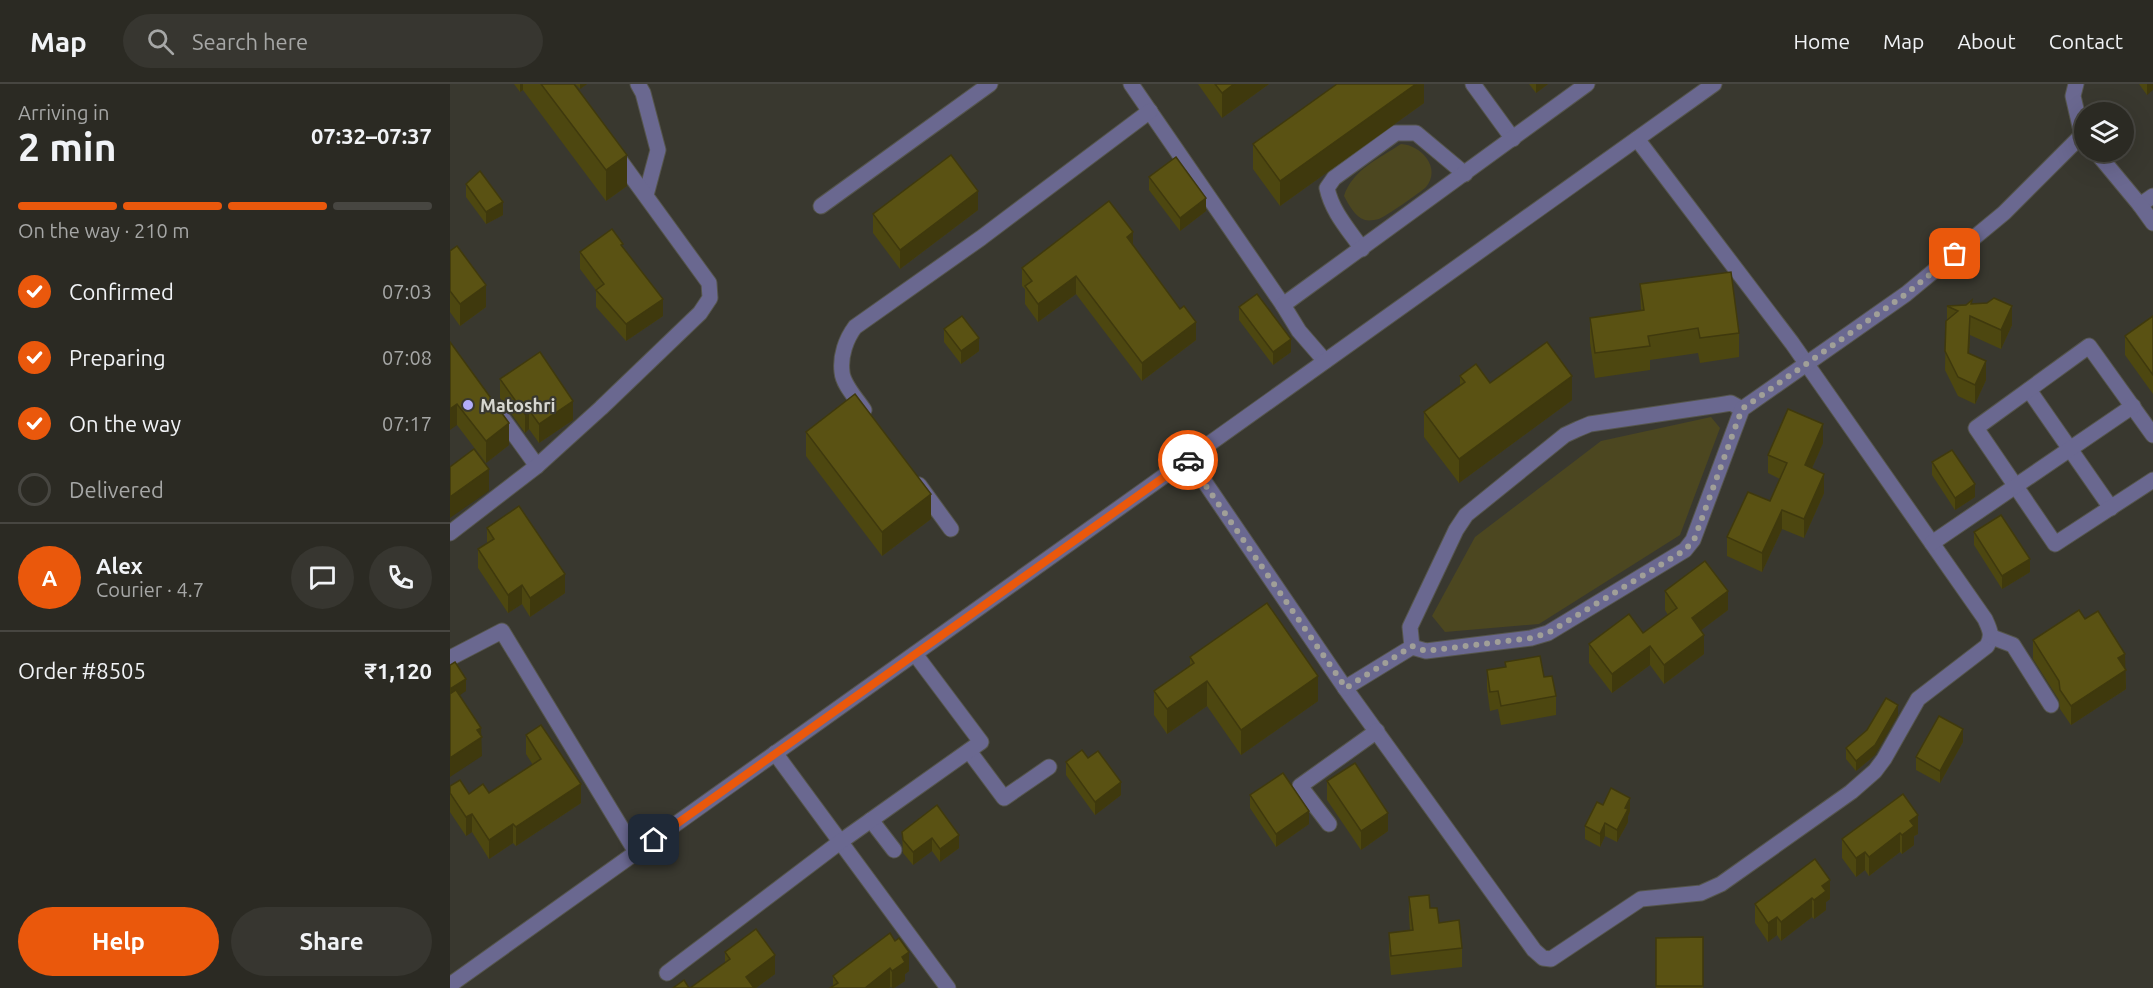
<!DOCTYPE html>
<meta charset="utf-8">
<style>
:root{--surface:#2b2a23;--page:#373630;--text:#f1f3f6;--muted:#a6a7a6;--line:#474641;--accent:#ea580c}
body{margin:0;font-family:Ubuntu,sans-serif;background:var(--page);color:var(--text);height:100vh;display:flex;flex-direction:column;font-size:22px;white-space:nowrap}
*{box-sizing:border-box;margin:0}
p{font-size:20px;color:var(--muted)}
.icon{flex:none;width:33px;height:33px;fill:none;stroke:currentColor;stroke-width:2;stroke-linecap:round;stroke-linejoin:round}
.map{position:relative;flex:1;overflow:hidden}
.sheet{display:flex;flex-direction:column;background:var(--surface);width:450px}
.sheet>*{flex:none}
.controls{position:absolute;left:1624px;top:18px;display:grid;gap:12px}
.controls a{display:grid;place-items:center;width:60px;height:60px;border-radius:50%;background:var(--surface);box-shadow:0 6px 24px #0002,0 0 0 2px var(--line);font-size:30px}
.pin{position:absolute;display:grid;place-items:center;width:51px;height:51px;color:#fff;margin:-26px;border-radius:12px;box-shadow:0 3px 9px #0006}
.courier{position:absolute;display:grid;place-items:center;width:60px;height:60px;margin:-30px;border:4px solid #ea580c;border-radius:50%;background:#fff;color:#222;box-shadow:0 2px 8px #0007}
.overview em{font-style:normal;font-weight:700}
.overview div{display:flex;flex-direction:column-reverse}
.overview{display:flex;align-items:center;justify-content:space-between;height:102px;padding:0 18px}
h1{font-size:39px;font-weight:700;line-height:45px}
.bar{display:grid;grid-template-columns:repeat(4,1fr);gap:9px 6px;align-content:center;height:72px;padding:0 18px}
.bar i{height:8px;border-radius:4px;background:var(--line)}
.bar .on{background:var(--accent)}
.bar p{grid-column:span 4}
.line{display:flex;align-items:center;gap:15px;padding:0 18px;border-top:2px solid var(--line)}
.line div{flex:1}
.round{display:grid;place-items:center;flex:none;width:63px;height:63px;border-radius:32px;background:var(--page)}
ol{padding:0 18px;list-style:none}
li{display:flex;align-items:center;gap:18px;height:66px}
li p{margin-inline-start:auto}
li .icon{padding:6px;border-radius:50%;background:var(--accent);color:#fff;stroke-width:4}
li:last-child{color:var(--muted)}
li i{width:33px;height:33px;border:3px solid var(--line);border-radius:50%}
.cta{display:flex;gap:12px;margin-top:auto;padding:12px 18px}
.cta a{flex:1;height:69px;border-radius:36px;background:var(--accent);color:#fff;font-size:24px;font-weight:700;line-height:69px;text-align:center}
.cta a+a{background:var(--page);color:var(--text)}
header{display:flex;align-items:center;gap:36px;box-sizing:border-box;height:84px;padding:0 30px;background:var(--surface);border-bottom:2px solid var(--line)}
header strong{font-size:28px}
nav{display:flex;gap:33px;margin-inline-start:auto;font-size:21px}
.search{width:420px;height:54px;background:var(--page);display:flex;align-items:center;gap:15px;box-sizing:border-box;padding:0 21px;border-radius:33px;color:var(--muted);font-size:22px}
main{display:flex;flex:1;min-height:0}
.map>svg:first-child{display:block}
.green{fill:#4c4720}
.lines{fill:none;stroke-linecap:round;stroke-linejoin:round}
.minor-casing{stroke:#55554c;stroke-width:17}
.minor{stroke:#6a6890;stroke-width:15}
.wall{fill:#4d4710}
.shaded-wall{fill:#3f390d}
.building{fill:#5a5213;stroke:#3f390d;stroke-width:1.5}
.done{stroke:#a09f98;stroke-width:6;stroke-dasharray:0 10.8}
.route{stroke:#ea580c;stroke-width:8}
.poi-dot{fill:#b2adfa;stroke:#39382f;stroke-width:2}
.labels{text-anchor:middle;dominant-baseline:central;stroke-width:4.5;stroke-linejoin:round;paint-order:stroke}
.poi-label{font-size:18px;font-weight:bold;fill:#d7d7d1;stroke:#39382f;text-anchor:start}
</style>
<header>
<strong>Map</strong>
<div class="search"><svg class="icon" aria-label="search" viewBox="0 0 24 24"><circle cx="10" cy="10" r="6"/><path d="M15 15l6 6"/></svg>Search here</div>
<nav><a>Home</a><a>Map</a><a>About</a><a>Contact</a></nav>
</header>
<main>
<section class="sheet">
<div class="overview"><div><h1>2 min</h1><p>Arriving in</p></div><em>07:32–07:37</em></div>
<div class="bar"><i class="on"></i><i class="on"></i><i class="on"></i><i></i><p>On the way · 210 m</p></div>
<ol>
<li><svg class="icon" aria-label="check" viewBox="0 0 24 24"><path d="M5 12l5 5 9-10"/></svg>Confirmed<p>07:03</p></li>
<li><svg class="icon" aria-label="check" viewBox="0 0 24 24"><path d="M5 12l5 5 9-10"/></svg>Preparing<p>07:08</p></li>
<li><svg class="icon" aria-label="check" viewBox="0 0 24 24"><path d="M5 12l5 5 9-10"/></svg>On the way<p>07:17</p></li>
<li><i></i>Delivered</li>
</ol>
<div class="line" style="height:108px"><b class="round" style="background:var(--accent);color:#fff">A</b><div><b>Alex</b><p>Courier · 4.7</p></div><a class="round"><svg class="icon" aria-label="chat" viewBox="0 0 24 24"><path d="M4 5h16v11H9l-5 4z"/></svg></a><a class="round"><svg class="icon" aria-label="phone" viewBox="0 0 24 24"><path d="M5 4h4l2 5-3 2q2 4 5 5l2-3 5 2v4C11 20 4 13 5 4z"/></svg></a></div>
<div class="line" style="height:78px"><div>Order #8505</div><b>₹1,120</b></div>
<div class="cta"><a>Help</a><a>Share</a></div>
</section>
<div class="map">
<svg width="1703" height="904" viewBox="0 0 1703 904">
<rect width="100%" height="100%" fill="#39382f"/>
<g class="green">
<path d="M951 60C971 61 992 84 976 103 971 108 935 133 929 135 925 136 919 137 915 136 905 133 899 121 894 112 902 86 930 74 951 60Z"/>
<polygon points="1261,333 1270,344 1230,451 1089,540 995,548 982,532 1025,453 1151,357"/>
</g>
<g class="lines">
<g class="minor-casing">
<g id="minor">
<polyline points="188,0 193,9 208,66 196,111"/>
<polyline points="681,0 833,221"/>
<polyline points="1023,0 1063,55"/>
<polyline points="1646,68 1690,121 1703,112"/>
<polyline points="1690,121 1703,139"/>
<polyline points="371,122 540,0"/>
<path d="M912 165C899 146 882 128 877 104L884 94 946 49H966L1015 90"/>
<polyline points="875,277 849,247 833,221 1137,0"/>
<polyline points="1579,306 1661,424"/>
<path d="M414 326C407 315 393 301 392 288 390 272 396 255 405 243L531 154 700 27"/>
<polyline points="48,328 87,382"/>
<polyline points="1703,351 1639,262 1526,344 1605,460 1703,396"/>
<path d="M739 375 895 604 1084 866 1093 874 1101 875 1191 815 1251 809 1271 800 1401 708 1425 687 1434 675 1468 615 1537 562C1543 551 1540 546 1535 535L1342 259 1187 55"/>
<polyline points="469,401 501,445"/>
<polyline points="0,449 87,382 151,324 250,229 260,214 259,199 166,71"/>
<polyline points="1482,459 1683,322"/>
<polyline points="1542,553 1563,561 1601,621"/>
<polyline points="962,563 960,543 1006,446 1016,431 1115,351 1128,345 1140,340 1269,321 1281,319 1292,325"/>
<polyline points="0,574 52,547 186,768"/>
<polyline points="895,604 962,563 976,567 1081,554 1098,549 1235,466 1243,456 1292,325 1456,210 1554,129 1632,51 1623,12 1626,0"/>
<polyline points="519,667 554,714 599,683"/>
<polyline points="325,669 498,904"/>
<polyline points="421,736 444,766"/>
<polyline points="879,740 850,702 927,647"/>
<polyline points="217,889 390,758 531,658 465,570"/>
<polyline points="0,901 1264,0"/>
</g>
</g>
<use href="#minor" class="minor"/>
</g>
<g class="wall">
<polygon points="64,0 124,0 177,102 156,117 73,6 70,8"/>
<polygon points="125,0 137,0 130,5"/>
<polygon points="748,0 819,0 772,34"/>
<polygon points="974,0 974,19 830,122 803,85 803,60"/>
<polygon points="1079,0 1098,0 1086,9"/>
<polygon points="1689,0 1703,0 1697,11"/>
<polygon points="699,93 756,127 730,147 699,106"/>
<polygon points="16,100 53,131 36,140 16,113"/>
<polygon points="528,126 450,185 423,149 423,130"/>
<polygon points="683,162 746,256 692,297 626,210 588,238 575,220 575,205 572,202 572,184"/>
<polygon points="173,164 213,232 176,257 146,223 146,206 130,185 130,168"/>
<polygon points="0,167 36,223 10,242 0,228"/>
<polygon points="1190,200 1289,249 1289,273 1250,279 1248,269 1200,276 1200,286 1145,294 1140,258 1140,234 1191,227"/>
<polygon points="1522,220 1562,241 1551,265 1520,251 1519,269 1536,296 1525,320 1508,312 1495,286 1496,237 1497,236 1497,222"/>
<polygon points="789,223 841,268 823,281 789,236"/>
<polygon points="1703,232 1703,310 1675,271 1675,252"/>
<polygon points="494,245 529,267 511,280 494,258"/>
<polygon points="0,258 59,361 36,379 7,341"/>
<polygon points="1010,292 1040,299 1122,316 1009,399 974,353 974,328 1010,302"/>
<polygon points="50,295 123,336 89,359 79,345 75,349 50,314"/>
<polygon points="356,348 481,435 432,472 356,372"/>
<polygon points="1373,359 1362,384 1374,409 1354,454 1332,445 1312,488 1277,472 1277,453 1320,417 1330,395 1318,389 1318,371"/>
<polygon points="1482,378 1525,413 1505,426 1482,391"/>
<polygon points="37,444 115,509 80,533 72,520 58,529 28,484 28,465 37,460"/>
<polygon points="1524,448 1580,488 1552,505 1524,461"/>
<polygon points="1215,507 1278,526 1251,546 1254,570 1214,600 1200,581 1162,609 1139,579 1139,560 1193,549 1218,531 1215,526"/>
<polygon points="1635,535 1675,585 1676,605 1621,641 1610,625 1609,616 1583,575 1583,556"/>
<polygon points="740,573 868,617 791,671 757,622 717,650 704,631 704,607 740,582"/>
<polygon points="1055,578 1094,593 1106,612 1106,631 1051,641 1048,625 1040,627 1037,605 1037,586 1055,583"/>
<polygon points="1448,631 1425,671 1406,687 1396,675 1396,664"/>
<polygon points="76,651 131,719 66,762 63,759 39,775 22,748 16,752 0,728 0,702 19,710 39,709 83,681 76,670"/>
<polygon points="1513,658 1490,699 1466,686 1466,673"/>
<polygon points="638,674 671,711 645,731 616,691 616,678"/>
<polygon points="877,697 938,747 911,766 877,716"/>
<polygon points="800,711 859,740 826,763 800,724"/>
<polygon points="487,721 509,764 490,778 482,767 463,781 453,769 452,748"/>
<polygon points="1153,721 1180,727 1178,732 1178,738 1167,758 1155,752 1150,763 1135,755 1135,742"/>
<polygon points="1468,731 1468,750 1464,752 1464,761 1452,770 1450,768 1419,792 1415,786 1406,793 1392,774 1392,755"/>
<polygon points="1365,775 1380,815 1376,818 1376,826 1364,835 1362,833 1331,857 1327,851 1318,858 1305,839 1305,820"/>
<polygon points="959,813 980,824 989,839 1012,864 1012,883 941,891 939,868 939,849 960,847 959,832"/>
<polygon points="440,849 459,887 455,890 455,897 444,904 440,903 439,904 380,904 383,903 383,892"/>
<polygon points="1253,853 1253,904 1206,904 1206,854"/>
<polygon points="275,868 325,890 306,904 240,904 275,879"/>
</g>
<g class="shaded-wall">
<polygon points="70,0 73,0 73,6 70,8"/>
<polygon points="130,0 137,0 130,5"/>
<polygon points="784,0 819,0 772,34 772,9"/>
<polygon points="966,0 974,0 974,19 830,122 830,97"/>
<polygon points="1086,0 1098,0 1086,9"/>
<polygon points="1697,0 1703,0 1703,6 1697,11"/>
<polygon points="177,71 177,102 156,117 156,86"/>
<polygon points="528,107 528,126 450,185 450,166"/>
<polygon points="756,114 756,127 730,147 730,134"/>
<polygon points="53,118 53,131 36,140 36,128"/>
<polygon points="683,148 683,166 677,153"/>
<polygon points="626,192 626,210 588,238 588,220"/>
<polygon points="36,201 36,223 10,242 10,220"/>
<polygon points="213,215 213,232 176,257 176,240"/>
<polygon points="1562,222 1562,241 1551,265 1551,246"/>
<polygon points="1520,232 1520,251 1518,288 1518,269"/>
<polygon points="746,238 746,256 692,297 692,279"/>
<polygon points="529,254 529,267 511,280 511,267"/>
<polygon points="841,255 841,268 823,281 823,268"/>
<polygon points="1536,277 1536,296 1525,320 1525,301"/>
<polygon points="1122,292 1122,316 1009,399 1009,375"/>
<polygon points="123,317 123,336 89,359 89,340"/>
<polygon points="7,320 7,341 0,346 0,325"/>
<polygon points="79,326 79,345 75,349 75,330"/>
<polygon points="59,339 59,361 36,379 36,357"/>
<polygon points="1373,340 1373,359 1355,400 1355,381"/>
<polygon points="39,385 39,407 0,434 0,413"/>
<polygon points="1374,390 1374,409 1354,454 1354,435"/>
<polygon points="1525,400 1525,413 1505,426 1505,414"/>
<polygon points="481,410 481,435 432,472 432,448"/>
<polygon points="1332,426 1332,445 1312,488 1312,469"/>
<polygon points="1580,475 1580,488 1552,505 1552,492"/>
<polygon points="115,490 115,509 80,533 80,514"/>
<polygon points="72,501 72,520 58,529 58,511"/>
<polygon points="1278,507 1278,526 1242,553 1242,534"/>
<polygon points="1254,551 1254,570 1214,600 1214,581"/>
<polygon points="1200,562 1200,581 1162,609 1162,590"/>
<polygon points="1675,570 1676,605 1621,641 1621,622 1668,574"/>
<polygon points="868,592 868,617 791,671 791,646"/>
<polygon points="16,595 16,607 0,618 0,605"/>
<polygon points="757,597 757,622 717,650 717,625"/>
<polygon points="1448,621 1448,631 1425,671 1406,687 1406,677"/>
<polygon points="31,644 32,672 0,693 0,674 27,646"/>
<polygon points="1513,645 1513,658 1490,699 1490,687"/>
<polygon points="671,698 671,711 645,731 645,718"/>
<polygon points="131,700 131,719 66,762 66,743"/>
<polygon points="1180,714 1180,727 1178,732 1178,738 1167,758 1167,746"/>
<polygon points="859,727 859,740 826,763 826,750"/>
<polygon points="938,729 938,747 911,766 911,747"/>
<polygon points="22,730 22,748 16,752 16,733"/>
<polygon points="1468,731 1468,750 1464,752 1464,761 1452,770 1452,751 1460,737"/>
<polygon points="1155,739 1155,752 1150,763 1150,750"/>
<polygon points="63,740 63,759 39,775 39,756"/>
<polygon points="1450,749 1450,768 1419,792 1419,773"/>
<polygon points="509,751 509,764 490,778 490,765"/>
<polygon points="482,754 482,767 463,781 463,768"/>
<polygon points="1415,768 1415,786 1406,793 1406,774"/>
<polygon points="1380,796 1380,815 1376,818 1376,826 1364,835 1364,816 1372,802"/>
<polygon points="1362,814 1362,833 1331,857 1331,838"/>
<polygon points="1327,833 1327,851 1318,858 1318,839"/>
<polygon points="459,868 459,887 455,890 455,897 444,904 442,904 442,887 452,873"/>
<polygon points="325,871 325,890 306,904 296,904 296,893"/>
<polygon points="440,884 440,903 439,904 415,904"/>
</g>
<g class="building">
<polygon points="91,0 124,0 177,71 156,86"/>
<polygon points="765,0 784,0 772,9"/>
<polygon points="887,0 966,0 830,97 803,60"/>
<polygon points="501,71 528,107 450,166 423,130"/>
<polygon points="726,73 756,114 730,134 699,93"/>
<polygon points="30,87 53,118 36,128 16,100"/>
<polygon points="659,117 683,148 677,153 730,225 734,222 746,238 692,279 626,192 588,220 575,202 582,197 572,184"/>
<polygon points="162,145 173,160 171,161 213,215 176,240 146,206 154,200 130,168"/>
<polygon points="7,162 36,201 10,220 0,207 0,167"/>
<polygon points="1281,188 1289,249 1250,254 1248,244 1198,252 1200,262 1145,269 1140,234 1194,226 1190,200"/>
<polygon points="807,210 841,255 823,268 789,223"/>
<polygon points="1544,214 1562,222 1551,246 1520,232 1518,269 1536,277 1525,301 1508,293 1495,267 1496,237 1508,227 1497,222 1516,221 1522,216 1521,220 1537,219"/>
<polygon points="512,232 529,254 511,267 494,245"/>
<polygon points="1703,232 1703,291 1675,252"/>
<polygon points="0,258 59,339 36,357 7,320 0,325"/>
<polygon points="1097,258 1122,292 1009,375 974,328 1015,298 1010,292 1026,280 1040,299"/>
<polygon points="90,268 123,317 89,340 79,326 75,330 50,295"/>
<polygon points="405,310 481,410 432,448 356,348"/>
<polygon points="1338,325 1373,340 1355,381 1374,390 1354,435 1332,426 1312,469 1277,453 1298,408 1320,417 1337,379 1318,371"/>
<polygon points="24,365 39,385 0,413 0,383"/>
<polygon points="1502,366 1525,400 1505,414 1482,378"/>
<polygon points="69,422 115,490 80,514 72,501 58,511 28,465 44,455 37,444"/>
<polygon points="1551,431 1580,475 1552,492 1524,448"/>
<polygon points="1255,477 1278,507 1242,534 1254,551 1214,581 1200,562 1162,590 1139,560 1179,530 1193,549 1227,524 1215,507"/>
<polygon points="817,519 868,592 791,646 757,597 717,625 704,607 744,579 740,573"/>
<polygon points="1629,526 1635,535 1648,527 1675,570 1668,574 1676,586 1621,622 1610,606 1609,597 1583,556"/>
<polygon points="1090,572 1094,593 1102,592 1106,612 1051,622 1048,607 1040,608 1037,586 1056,583 1055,578"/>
<polygon points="5,578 16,595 0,605 0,581"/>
<polygon points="6,606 31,644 27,646 32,653 0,674 0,610"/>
<polygon points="1436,614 1448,621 1425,661 1406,677 1396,664 1417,646"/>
<polygon points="1489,632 1513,645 1490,687 1466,673"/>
<polygon points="91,641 131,700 66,743 63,740 39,756 22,730 16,733 0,709 0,702 10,696 19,710 33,700 39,709 91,675 76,651"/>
<polygon points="632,666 638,674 648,667 671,698 645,718 616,678"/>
<polygon points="905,679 938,729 911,747 877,697"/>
<polygon points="833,689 859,727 826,750 800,711"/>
<polygon points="1161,704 1180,714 1175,724 1178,725 1167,746 1155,739 1150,750 1135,742 1147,718 1153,721"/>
<polygon points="1453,710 1468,731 1460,737 1464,742 1452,751 1450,749 1419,773 1415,768 1406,774 1392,755"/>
<polygon points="487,721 509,751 490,765 482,754 463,768 453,756 452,748"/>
<polygon points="1365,775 1380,796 1372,802 1376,807 1364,816 1362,814 1331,838 1327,833 1318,839 1305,820"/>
<polygon points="979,811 980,824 987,824 989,839 1009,836 1012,864 941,872 939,849 963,846 959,813"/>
<polygon points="306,845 325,871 296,893 304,904 240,904 280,875 275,868"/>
<polygon points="440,849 445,857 449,854 459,868 452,873 455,878 442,887 440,884 415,904 380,904 388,899 383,892"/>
<polygon points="1253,853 1253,902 1206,902 1206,854"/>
<polygon points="234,896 239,904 223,904"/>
</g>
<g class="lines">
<polyline class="done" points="738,376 896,604 962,562 976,567 1081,554 1098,549 1235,466 1244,456 1292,325 1456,210 1505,170"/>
<polyline class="route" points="204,756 738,376"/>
</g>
<circle class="poi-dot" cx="18" cy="321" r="6"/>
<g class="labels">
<g class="poi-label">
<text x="30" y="321">Matoshri</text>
</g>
</g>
</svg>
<div class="controls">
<a><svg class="icon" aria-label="layers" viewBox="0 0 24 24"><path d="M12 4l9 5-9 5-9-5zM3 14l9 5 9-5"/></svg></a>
</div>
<div class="pin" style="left:1505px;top:170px;background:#ea580c"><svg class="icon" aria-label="bag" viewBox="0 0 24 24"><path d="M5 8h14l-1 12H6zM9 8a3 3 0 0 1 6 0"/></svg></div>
<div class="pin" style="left:204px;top:756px;background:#1f2937"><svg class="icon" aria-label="home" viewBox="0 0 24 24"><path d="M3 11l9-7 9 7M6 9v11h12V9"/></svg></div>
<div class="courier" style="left:738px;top:376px"><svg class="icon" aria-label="car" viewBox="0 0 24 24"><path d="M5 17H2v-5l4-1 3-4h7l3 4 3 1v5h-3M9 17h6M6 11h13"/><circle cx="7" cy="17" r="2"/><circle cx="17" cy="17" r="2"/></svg></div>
</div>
</main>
